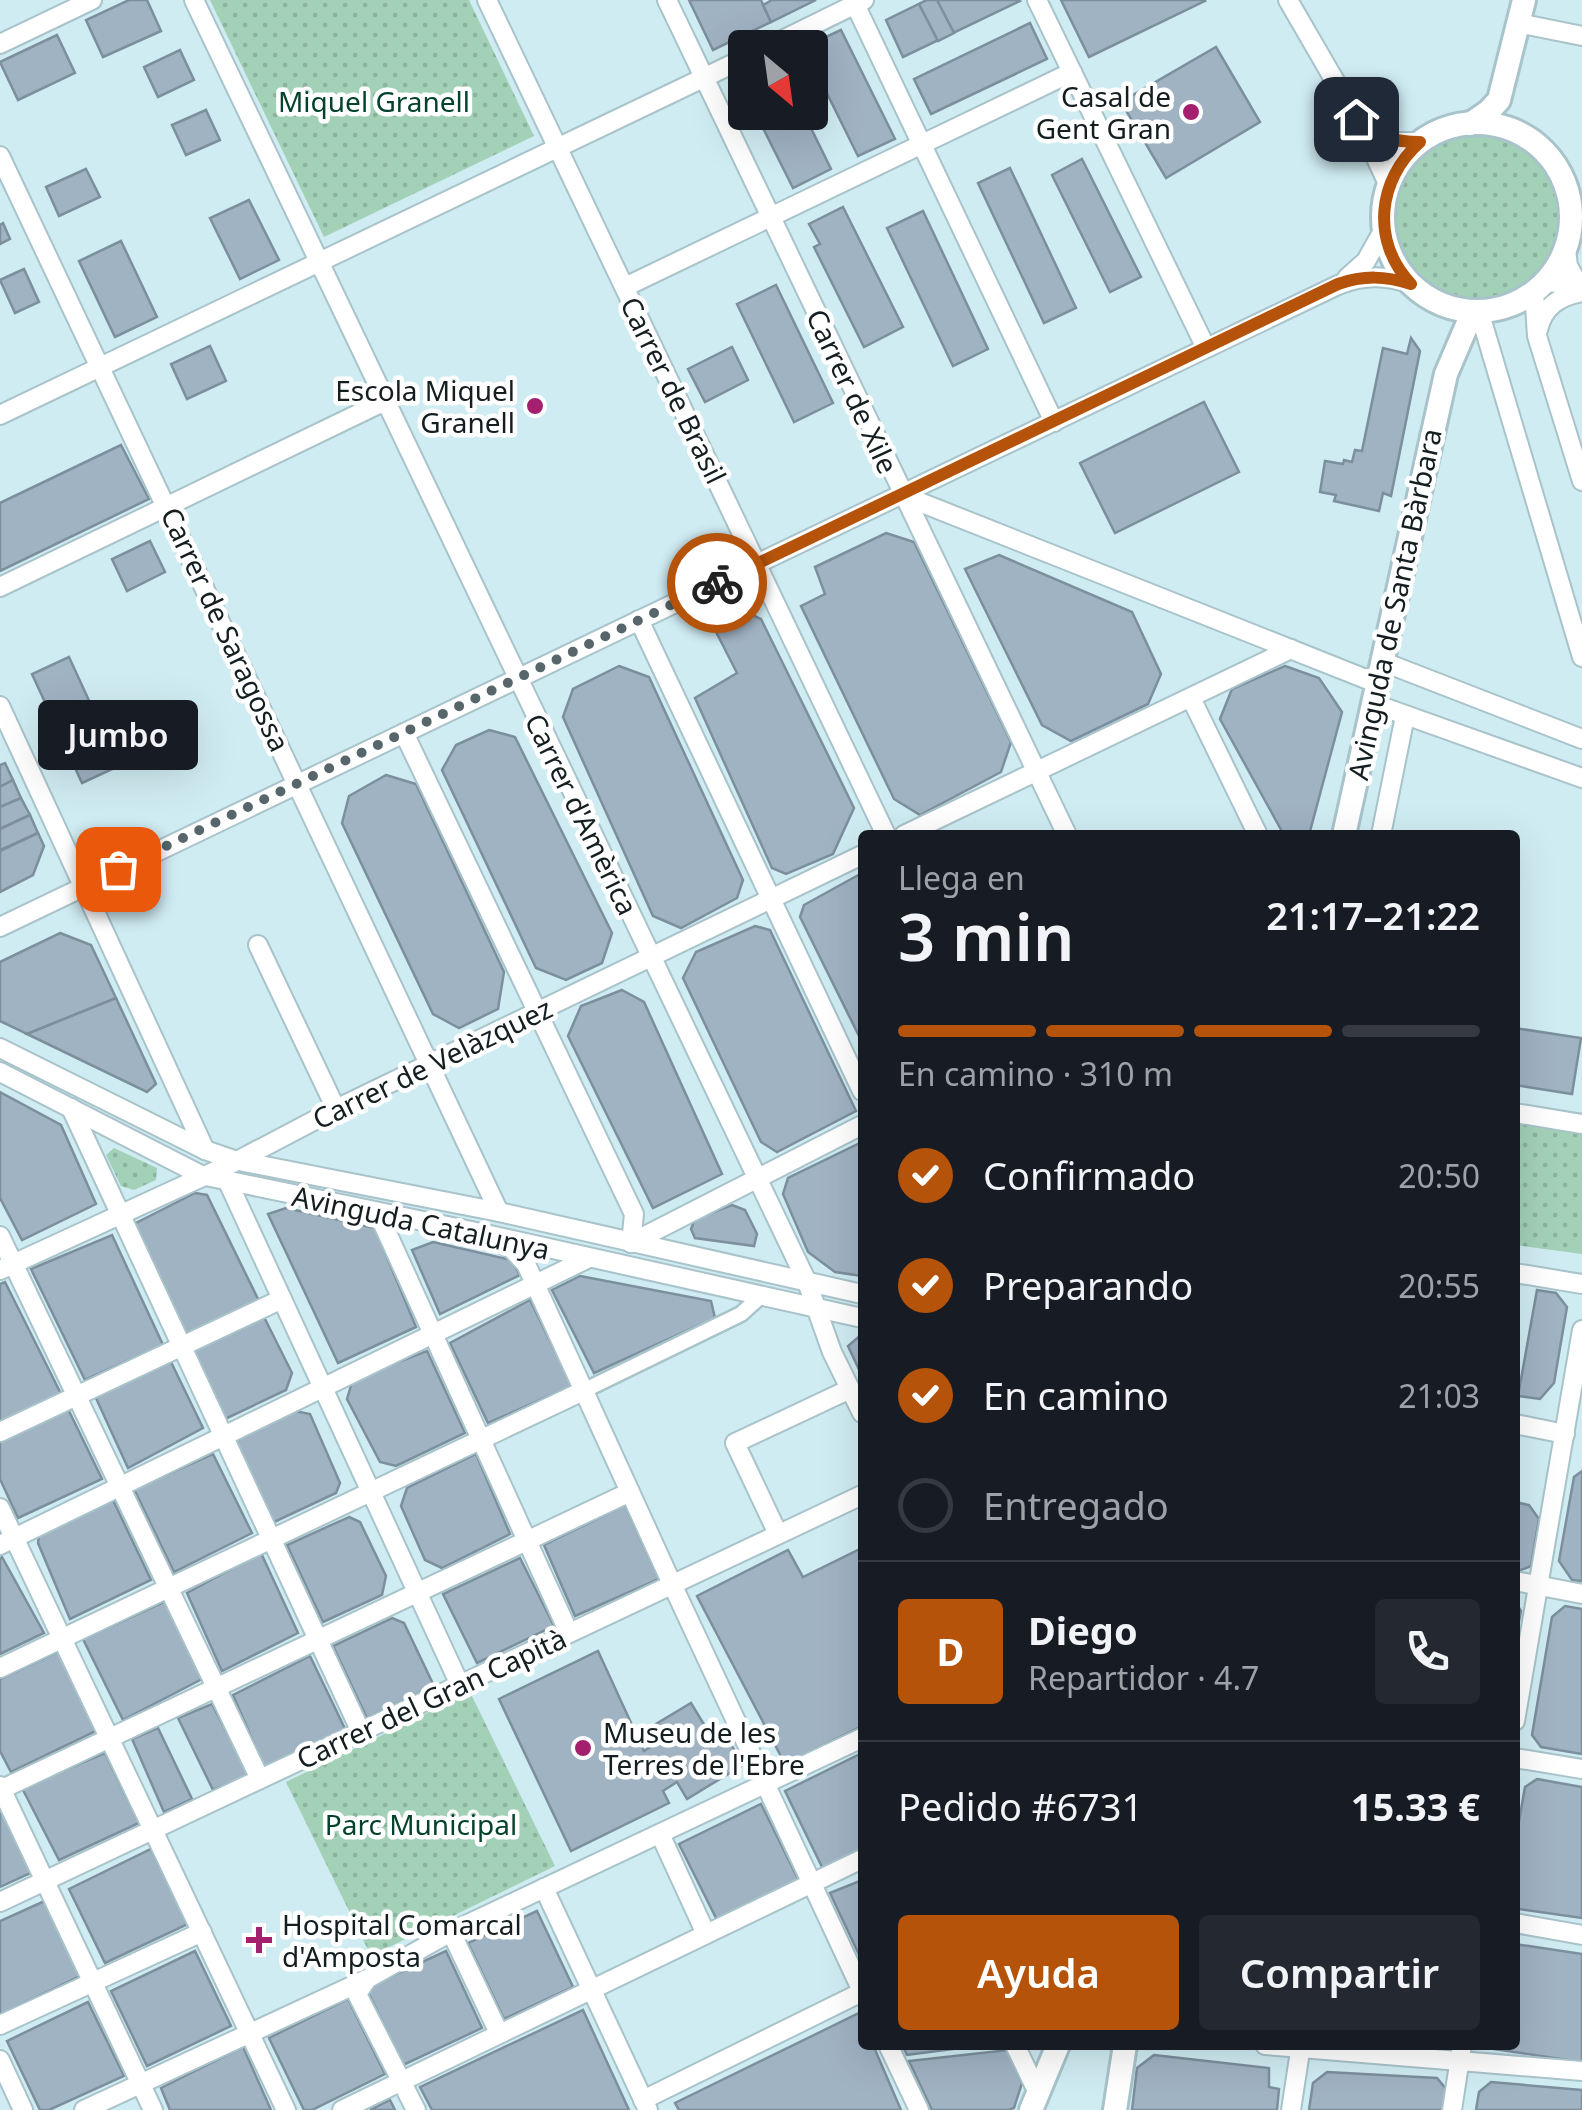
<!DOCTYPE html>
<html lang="es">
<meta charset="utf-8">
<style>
:root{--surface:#171b24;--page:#242831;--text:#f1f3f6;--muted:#9ea1a6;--line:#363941;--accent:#b45309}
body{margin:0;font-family:"Noto Sans",sans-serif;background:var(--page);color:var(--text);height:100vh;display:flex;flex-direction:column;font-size:38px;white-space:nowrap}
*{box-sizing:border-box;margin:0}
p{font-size:32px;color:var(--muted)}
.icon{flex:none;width:55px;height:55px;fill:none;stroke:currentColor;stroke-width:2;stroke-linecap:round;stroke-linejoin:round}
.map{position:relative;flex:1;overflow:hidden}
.panel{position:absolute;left:858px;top:830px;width:662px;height:1220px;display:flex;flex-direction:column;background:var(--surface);border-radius:10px;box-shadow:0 10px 40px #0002}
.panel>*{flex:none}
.needle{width:65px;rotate:151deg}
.buttons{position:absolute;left:728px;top:30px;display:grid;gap:20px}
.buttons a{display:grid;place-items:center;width:100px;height:100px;border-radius:10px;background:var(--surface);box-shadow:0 10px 40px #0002;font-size:50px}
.pin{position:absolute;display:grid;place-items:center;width:85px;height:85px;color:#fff;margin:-42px;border-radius:20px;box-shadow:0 5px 15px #0006}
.courier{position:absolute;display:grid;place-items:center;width:100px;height:100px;margin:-50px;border:8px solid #b45309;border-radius:50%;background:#fff;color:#222;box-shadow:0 2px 12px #0007}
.bubble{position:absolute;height:70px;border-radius:10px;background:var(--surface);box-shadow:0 10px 40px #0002;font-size:32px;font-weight:600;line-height:70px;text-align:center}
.head em{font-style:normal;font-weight:600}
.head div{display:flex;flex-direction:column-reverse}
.head{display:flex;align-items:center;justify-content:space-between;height:170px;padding:0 40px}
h1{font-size:65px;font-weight:600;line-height:75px}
.bar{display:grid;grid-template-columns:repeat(4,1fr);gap:15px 10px;align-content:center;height:120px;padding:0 40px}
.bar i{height:12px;border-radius:8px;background:var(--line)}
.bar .on{background:var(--accent)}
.bar p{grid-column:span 4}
.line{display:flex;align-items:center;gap:25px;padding:0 40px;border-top:2px solid var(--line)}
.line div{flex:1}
.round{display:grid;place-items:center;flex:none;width:105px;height:105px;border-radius:10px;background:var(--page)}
ol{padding:0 40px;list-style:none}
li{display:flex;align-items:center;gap:30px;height:110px}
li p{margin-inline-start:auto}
li .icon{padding:10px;border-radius:50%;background:var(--accent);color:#fff;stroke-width:4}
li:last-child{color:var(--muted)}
li i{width:55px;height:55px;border:5px solid var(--line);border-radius:50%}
.button{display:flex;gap:20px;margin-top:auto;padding:20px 40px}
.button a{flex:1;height:115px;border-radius:10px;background:var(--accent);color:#fff;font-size:40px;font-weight:600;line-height:115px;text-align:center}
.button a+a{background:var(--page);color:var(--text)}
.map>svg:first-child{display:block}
.park{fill:url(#park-dots)}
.building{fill:#a0b3c3;stroke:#7c8f9d;stroke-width:2.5}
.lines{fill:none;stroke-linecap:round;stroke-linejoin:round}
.pedestrian-casing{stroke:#a8c3ca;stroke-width:19}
.minor-casing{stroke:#a8c3ca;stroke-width:22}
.tertiary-casing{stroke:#a8c3ca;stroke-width:28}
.pedestrian{stroke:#fff;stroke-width:14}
.minor{stroke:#fff;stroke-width:18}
.tertiary{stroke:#fff;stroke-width:22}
.done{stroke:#56666a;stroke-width:10;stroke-dasharray:0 18}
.route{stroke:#b45309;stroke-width:12}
.poi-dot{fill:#a4206e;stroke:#fff;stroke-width:4}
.labels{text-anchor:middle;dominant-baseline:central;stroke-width:9;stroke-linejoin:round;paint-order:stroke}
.poi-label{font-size:28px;fill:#141e21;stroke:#fff;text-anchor:end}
.park-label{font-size:28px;fill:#04432b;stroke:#fff}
.street-label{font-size:28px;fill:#141e21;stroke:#fff}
</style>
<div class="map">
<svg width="1582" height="2110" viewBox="0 0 1582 2110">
<defs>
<pattern id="park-dots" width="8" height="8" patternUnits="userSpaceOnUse" patternTransform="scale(2.5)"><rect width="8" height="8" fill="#a3d1b8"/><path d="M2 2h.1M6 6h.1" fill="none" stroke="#8bb39e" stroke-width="1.8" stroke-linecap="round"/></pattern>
</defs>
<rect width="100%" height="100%" fill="#d0ecf3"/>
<g class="park">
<polygon points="210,0 469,0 534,136 324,237"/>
<circle cx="1476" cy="217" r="83"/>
<polygon points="1515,1122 1582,1133 1582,1254 1515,1245"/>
<polygon points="114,1148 157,1168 156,1180 134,1190 121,1186 106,1155"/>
<polygon points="470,1692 555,1866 371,1956 286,1782"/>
</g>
<g class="building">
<polygon points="129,0 147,0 161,31 103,57 86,20"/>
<polygon points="689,0 761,0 771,22 713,50"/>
<polygon points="772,0 816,0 771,22 763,5"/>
<polygon points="927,0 1019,0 1020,1 903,57 886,20"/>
<polygon points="927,0 937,0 954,33 938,41 919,4"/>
<polygon points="1061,0 1204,0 1205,1 1089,57"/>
<polygon points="1030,23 1047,59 931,114 914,79"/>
<polygon points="841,30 895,139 858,156 810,59 810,48 804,47"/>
<polygon points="57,35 75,73 18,100 0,62"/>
<polygon points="1216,47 1260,122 1166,178 1121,102"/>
<polygon points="180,50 194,80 158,97 144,67"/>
<polygon points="206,110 220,140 186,155 172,125"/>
<polygon points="755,112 803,112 831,169 793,188"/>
<polygon points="1082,159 1141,277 1110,292 1052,175"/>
<polygon points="1010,168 1076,308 1044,323 978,183"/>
<polygon points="86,169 100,197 59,216 46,187"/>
<polygon points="249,200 279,260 240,279 210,218"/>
<polygon points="843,207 903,327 864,347 814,247 820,244 809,224"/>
<polygon points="923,211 988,349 953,366 887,228"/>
<polygon points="3,223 10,239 0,244 0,225"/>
<polygon points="121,241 157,317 115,337 79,261"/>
<polygon points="24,269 39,302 15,313 0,280"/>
<polygon points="776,285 833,403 794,422 737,304"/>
<polygon points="1411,338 1420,351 1391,496 1383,493 1379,511 1334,501 1336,495 1320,492 1325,461 1343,464 1344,460 1352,462 1355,450 1362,451 1383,348 1407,354"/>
<polygon points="210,346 226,381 187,399 171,364"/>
<polygon points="732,347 748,380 705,402 688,369"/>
<polygon points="1204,402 1239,472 1115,533 1080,463"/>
<polygon points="121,445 149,499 0,571 0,503"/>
<polygon points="886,533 914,542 1011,742 1001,772 920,815 894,799 801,606 825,594 815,567"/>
<polygon points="150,541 165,572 127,591 112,559"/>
<polygon points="999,555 1132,612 1161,674 1148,704 1071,741 1042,725 965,569"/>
<polygon points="737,608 761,619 854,808 833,854 786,874 772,868 695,698 737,673 711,622"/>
<polygon points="69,657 119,766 82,783 32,674"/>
<polygon points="619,666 649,677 743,880 737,898 681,928 653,916 563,717 573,689"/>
<polygon points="1285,666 1319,678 1342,712 1309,835 1284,835 1220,719 1232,689"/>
<polygon points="489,730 515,737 612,933 602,963 566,980 536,968 442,770 456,745"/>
<polygon points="5,763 13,780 0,787 0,765"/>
<polygon points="386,775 416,784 504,972 498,1009 459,1028 433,1014 342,823 349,796"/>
<polygon points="13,780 21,798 0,807 0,787"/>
<polygon points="21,798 30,815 0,829 0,807"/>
<polygon points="30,815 38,833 0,850 0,829"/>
<polygon points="38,833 44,846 33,875 0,892 0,851"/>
<polygon points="862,873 862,1042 800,917 804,905"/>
<polygon points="755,926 770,930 856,1111 777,1152 761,1142 683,978 696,952"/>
<polygon points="60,933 91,945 116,998 27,1034 0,1021 0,962"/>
<polygon points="622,990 644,1002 722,1174 653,1208 568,1036 581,1006"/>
<polygon points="116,998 156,1084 147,1092 27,1034"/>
<polygon points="1515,1028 1581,1038 1572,1094 1515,1085"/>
<polygon points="0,1092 61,1125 96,1204 22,1240 0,1198"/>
<polygon points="862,1142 862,1276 835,1272 808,1252 783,1194 788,1178"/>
<polygon points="195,1193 207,1195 259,1301 185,1335 134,1224"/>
<polygon points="732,1205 745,1210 757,1234 754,1246 695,1238 691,1229 695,1219"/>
<polygon points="286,1208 375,1228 416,1327 338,1363 268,1214"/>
<polygon points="112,1235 163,1345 85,1380 31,1269"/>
<polygon points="433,1242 511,1260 520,1275 440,1314 412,1250"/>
<polygon points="580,1276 711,1301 715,1318 594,1373 552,1290"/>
<polygon points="5,1282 61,1394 0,1422 0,1284"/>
<polygon points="1537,1290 1556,1293 1567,1307 1554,1383 1540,1399 1518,1396"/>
<polygon points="530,1300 572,1386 488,1423 450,1343"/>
<polygon points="264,1317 292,1373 286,1390 225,1419 192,1349"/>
<polygon points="862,1334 862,1376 848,1346"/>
<polygon points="427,1351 465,1433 396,1466 380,1462 347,1399 353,1379"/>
<polygon points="171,1362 203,1428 128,1468 95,1396"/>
<polygon points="68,1409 102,1479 18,1518 0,1479 0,1439"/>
<polygon points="295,1411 310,1414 340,1483 336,1493 274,1522 232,1439"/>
<polygon points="213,1454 252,1533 174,1572 134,1489"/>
<polygon points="476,1454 510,1534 442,1568 425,1560 401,1506 407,1488"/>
<polygon points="1582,1471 1582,1581 1572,1580 1559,1561 1574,1477"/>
<polygon points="113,1500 151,1580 70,1619 38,1543 39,1535"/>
<polygon points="1515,1502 1529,1505 1539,1519 1531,1566 1521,1570 1515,1569"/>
<polygon points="625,1505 659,1579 575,1616 544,1545"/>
<polygon points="349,1517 360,1522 386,1576 382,1595 323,1622 287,1545"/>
<polygon points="862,1548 862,1726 785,1764 697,1596 788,1550 803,1577"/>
<polygon points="261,1553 298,1633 222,1671 187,1593"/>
<polygon points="2,1557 44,1633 0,1654 0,1559"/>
<polygon points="520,1558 554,1626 477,1663 443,1594"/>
<polygon points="166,1601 202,1679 123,1720 83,1639"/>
<polygon points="1515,1601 1521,1611 1515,1641"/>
<polygon points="1565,1606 1582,1609 1582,1754 1541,1747 1532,1735 1552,1617"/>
<polygon points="392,1618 404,1623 434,1686 367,1718 333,1646"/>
<polygon points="59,1651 96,1731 11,1772 0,1751 0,1679"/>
<polygon points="598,1651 644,1751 655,1744 646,1730 691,1703 714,1741 725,1734 743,1765 687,1799 677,1782 663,1791 669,1803 571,1851 499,1699"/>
<polygon points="310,1656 346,1731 265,1769 233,1695"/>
<polygon points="212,1704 249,1775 213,1790 178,1718"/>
<polygon points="158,1728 192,1799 164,1812 132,1739"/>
<polygon points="105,1753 139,1823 59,1860 22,1788"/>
<polygon points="862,1753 862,1849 823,1869 785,1791"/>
<polygon points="1537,1779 1582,1787 1582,1918 1519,1909 1515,1904 1515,1844 1525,1787"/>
<polygon points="0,1803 35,1871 0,1887"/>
<polygon points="761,1804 799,1881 718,1922 679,1844"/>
<polygon points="151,1849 188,1924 105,1963 69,1889"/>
<polygon points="862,1880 862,1961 830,1893"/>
<polygon points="47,1900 84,1974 0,2015 0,1921"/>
<polygon points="537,1911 573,1987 504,2019 468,1943"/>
<polygon points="1515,1944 1582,1954 1582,2062 1494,2049 1491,2045 1515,2045"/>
<polygon points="195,1951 231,2026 147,2066 111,1991"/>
<polygon points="446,1951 482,2028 403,2065 366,1988"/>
<polygon points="348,1999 385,2074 312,2110 304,2110 269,2038"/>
<polygon points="88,2002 124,2076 49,2110 40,2110 7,2041"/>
<polygon points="583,2010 629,2110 432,2110 420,2087"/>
<polygon points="859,2013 862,2021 862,2045 873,2045 901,2110 679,2110 675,2103"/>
<polygon points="902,2045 984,2045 907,2055"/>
<polygon points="243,2047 271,2110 170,2110 161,2088"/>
<polygon points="1008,2050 1022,2083 1014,2108 1008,2110 932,2110 909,2061"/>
<polygon points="1154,2055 1269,2068 1269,2087 1279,2089 1277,2110 1132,2110 1137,2068"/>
<polygon points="1327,2072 1437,2078 1447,2090 1443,2110 1309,2110 1313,2083"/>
<polygon points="1491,2082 1582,2090 1582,2110 1476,2110 1479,2092"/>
<polygon points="390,2100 395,2110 370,2110"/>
</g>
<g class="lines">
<g class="pedestrian-casing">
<polyline id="pedestrian" points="583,1391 741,1314 762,1295"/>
</g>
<g class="minor-casing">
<g id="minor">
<polyline points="194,0 807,1282 832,1352 862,1413"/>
<polyline points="487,0 886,835"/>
<polyline points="667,0 1067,835"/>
<polyline points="853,0 1054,422"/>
<polyline points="1037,0 1206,348"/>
<polyline points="1288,0 1361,126 1389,186"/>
<polyline points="1518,23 1582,36"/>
<polyline points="0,44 92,0"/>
<polyline points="766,48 864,0"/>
<polyline points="1361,126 1397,142 1421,142"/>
<polyline points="0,156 499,1212"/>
<polyline points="1566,250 1568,266 1582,291"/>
<polyline points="1347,278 1366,261 1384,229"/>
<polyline points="1545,282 1570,284 1582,291"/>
<polyline points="625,287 1072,72"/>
<polyline points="1534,292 1537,336 1582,481"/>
<polyline points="1479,311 1582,657"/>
<path d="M1538 330C1543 307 1559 296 1582 292"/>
<polyline points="0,415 745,58"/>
<polyline points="902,495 1376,683"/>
<polyline points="0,587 385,401"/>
<polyline points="639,620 862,1091"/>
<polyline points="1381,661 1582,739"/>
<polyline points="1191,698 1258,835"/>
<polyline points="1372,703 1582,778"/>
<polyline points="0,706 205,1150"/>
<polyline points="404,733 634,1214 631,1243"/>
<polyline points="904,835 1291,649"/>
<polyline points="1381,835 1405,716"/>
<path d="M0 927 1338 285C1364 275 1385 275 1411 284"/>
<polyline points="258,945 336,1109"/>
<polyline points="0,1048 205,1150 234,1160 499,1212 862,1294"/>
<polyline points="0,1072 201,1175 481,1233 862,1318"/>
<polyline points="71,1108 361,1732"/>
<polyline points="1515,1113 1582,1124"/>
<polyline points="228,1182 460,1685"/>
<polyline points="378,1213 569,1633"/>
<polyline points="0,1236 260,1779"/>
<polyline points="499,1242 512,1249 526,1264 672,1584 862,1991"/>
<polyline points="631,1243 862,1125"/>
<polyline points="0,1270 237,1161 336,1109 862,855"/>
<polyline points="1515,1273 1582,1284"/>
<polyline points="1515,1424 1565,1434"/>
<polyline points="0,1432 282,1299"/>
<polyline points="0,1508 286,2110"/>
<polyline points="778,1534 735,1443 850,1389"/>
<polyline points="0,1545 589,1258"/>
<polyline points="1515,1581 1582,1594"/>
<polyline points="0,1668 583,1391"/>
<polyline points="1515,1721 1582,1330"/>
<polyline points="1515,1758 1582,1769"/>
<polyline points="0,1786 153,2110"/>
<polyline points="0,1790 630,1492"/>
<polyline points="660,1834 706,1934"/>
<polyline points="544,1888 648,2110"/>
<polyline points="0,1902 862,1495"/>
<polyline points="1515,1923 1582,1935"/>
<polyline points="451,1932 499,2033"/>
<polyline points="367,1979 357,1994 416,2110"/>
<polyline points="0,2025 202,1932"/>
<polyline points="888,2045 919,2110"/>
<polyline points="1015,2045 1038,2093"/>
<polyline points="1265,2045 1582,2071"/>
<polyline points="0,2060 23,2110"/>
<polyline points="643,2100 862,1992"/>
<polyline points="84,2110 367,1979 451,1932 862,1738"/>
<polyline points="342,2110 862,1859"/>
<polyline points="1291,2110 1301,2045"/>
<polyline points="1452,2110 1462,2045"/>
</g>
</g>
<g class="tertiary-casing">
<g id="tertiary">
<circle cx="1477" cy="217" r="94"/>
<polyline points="1470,124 1489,111 1499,100 1524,0"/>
<polyline points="1344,835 1446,374 1473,311"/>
<polyline points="1031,2110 1058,2045"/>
<polyline points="1115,2110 1125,2045"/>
</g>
</g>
<use href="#pedestrian" class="pedestrian"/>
<use href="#minor" class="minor"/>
<use href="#tertiary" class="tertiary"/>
</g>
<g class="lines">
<polyline class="done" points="118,869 717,583"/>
<path class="route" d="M717 583 1338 284C1364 275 1385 276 1411 284 1371 241 1377 180 1420 142 1399 142 1369 138 1356 119"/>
</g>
<g class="poi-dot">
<circle cx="1191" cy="112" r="10"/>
<circle cx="535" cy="406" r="10"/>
<circle cx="583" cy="1748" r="10"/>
<path d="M254 1925h10v10h10v10h-10v10h-10v-10h-10v-10h10z"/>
</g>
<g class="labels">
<g class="poi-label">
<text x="1171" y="96">Casal de<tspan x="1171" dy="32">Gent Gran</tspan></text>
<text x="515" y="390">Escola Miquel<tspan x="515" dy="32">Granell</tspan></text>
<text x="603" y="1732" text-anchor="start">Museu de les<tspan x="603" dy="32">Terres de l'Ebre</tspan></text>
<text x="282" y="1924" text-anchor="start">Hospital Comarcal<tspan x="282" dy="32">d'Amposta</tspan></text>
</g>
<g class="park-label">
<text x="374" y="101">Miquel Granell</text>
<text x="421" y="1824">Parc Municipal</text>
</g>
<g class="street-label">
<text transform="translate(674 390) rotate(64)">Carrer de Brasil</text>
<text transform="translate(853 391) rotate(65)">Carrer de Xile</text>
<text transform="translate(1394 604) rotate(-78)">Avinguda de Santa Bàrbara</text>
<text transform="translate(226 629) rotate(65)">Carrer de Saragossa</text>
<text transform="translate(582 814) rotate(64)">Carrer d'Amèrica</text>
<text transform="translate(432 1063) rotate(-26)">Carrer de Velàzquez</text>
<text transform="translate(421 1222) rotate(12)">Avinguda Catalunya</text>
<text transform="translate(431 1698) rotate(-25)">Carrer del Gran Capità</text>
</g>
</g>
</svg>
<div class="buttons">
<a><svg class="needle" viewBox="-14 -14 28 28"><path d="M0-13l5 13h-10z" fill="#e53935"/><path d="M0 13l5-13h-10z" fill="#9ea1a6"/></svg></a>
</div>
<div class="pin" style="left:118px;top:869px;background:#ea580c"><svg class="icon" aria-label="bag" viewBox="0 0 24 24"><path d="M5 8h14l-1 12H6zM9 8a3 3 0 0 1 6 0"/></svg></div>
<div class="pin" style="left:1356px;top:119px;background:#1f2937"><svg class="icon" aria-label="home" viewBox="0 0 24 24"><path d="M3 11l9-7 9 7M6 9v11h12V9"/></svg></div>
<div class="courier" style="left:717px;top:583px"><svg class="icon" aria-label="bike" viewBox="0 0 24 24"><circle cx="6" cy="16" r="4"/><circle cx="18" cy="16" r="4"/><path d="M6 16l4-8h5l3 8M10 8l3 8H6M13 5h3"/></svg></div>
<div class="bubble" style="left:38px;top:700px;width:160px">Jumbo</div>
<section class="panel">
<div class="head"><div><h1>3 min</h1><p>Llega en</p></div><em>21:17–21:22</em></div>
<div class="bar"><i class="on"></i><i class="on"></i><i class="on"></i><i></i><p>En camino · 310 m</p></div>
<ol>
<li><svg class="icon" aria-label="check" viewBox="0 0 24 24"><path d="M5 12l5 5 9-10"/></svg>Confirmado<p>20:50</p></li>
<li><svg class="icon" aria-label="check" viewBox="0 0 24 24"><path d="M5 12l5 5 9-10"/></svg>Preparando<p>20:55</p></li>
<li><svg class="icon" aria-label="check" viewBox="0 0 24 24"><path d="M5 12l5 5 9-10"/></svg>En camino<p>21:03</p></li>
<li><i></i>Entregado</li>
</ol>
<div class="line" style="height:180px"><b class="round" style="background:var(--accent);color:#fff">D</b><div><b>Diego</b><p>Repartidor · 4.7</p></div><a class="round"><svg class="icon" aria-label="phone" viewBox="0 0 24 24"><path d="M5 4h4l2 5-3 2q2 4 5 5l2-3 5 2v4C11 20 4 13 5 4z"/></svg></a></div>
<div class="line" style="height:130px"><div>Pedido #6731</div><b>15.33 €</b></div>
<div class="button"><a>Ayuda</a><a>Compartir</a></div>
</section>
</div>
